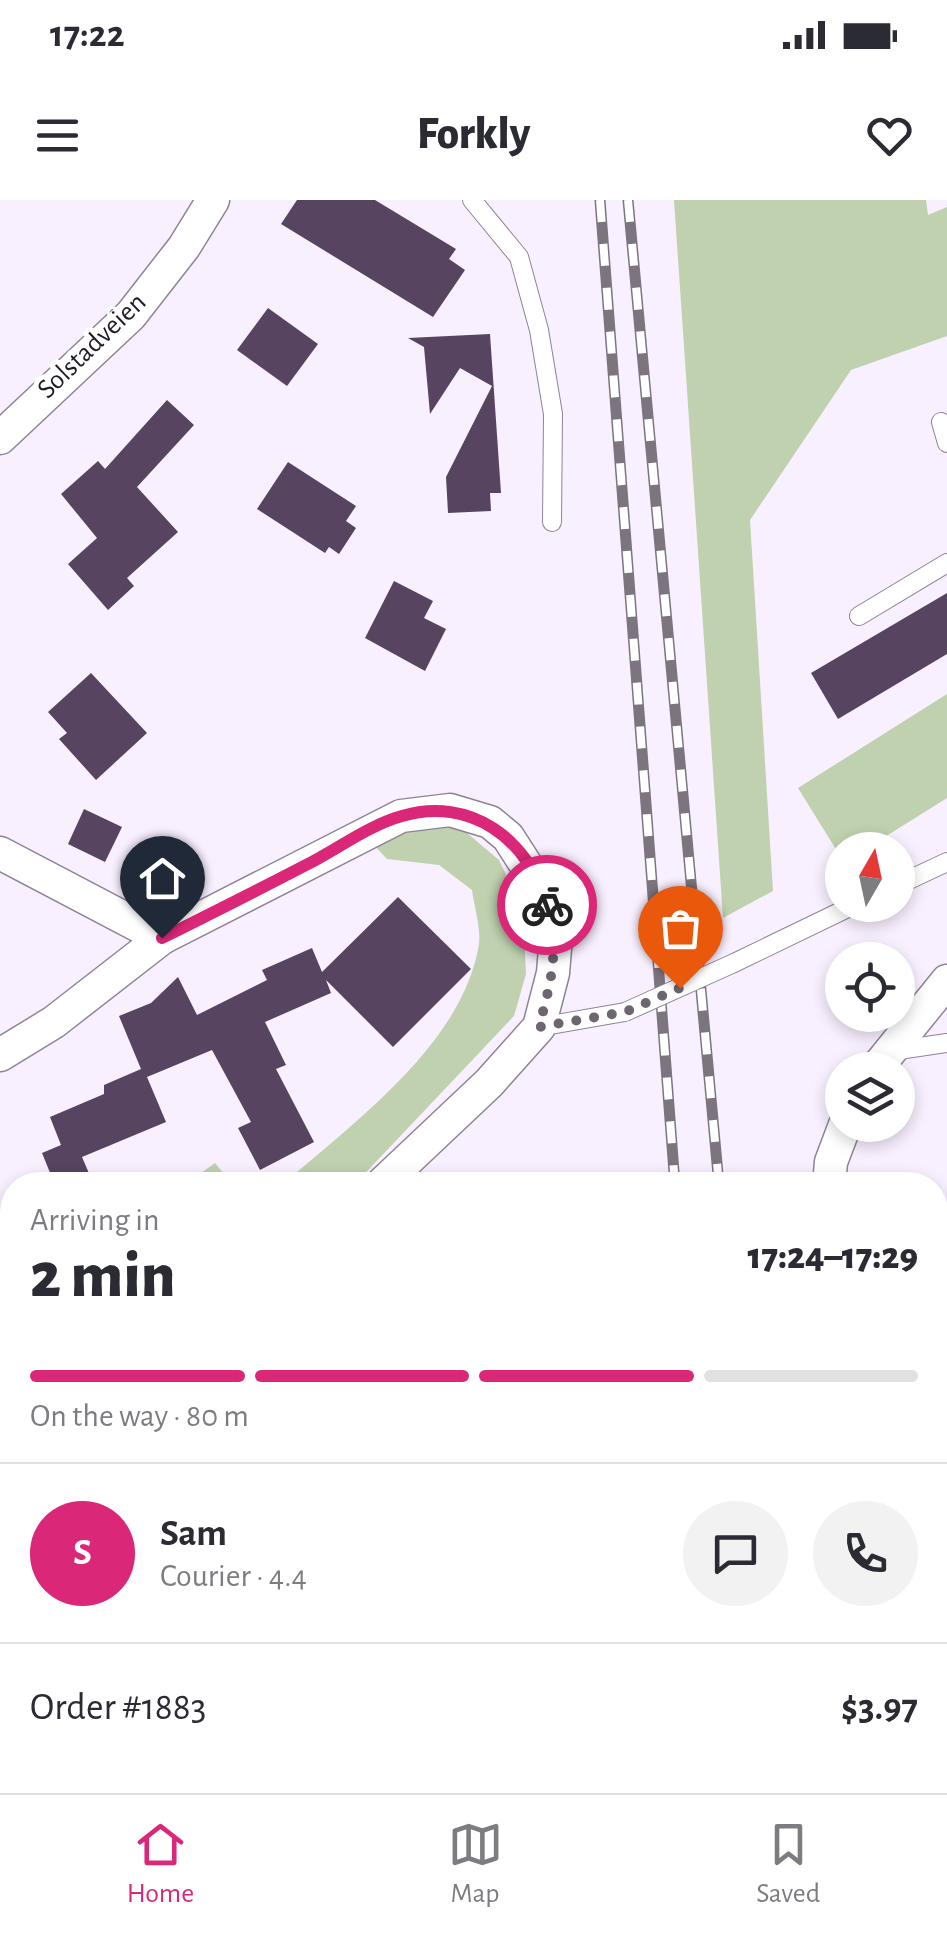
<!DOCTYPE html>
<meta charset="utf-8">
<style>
:root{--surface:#fff;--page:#f2f2f3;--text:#2b2b33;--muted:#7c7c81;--line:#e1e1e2;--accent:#db2777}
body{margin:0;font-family:"Alegreya Sans",sans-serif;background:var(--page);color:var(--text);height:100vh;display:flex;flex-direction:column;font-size:38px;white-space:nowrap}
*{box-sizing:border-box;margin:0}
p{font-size:32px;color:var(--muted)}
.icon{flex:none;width:55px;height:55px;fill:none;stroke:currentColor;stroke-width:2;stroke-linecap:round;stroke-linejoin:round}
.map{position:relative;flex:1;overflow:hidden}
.side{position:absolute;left:0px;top:972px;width:948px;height:622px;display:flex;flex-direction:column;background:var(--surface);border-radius:40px 40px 0 0;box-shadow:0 5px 15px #0003}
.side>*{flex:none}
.needle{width:65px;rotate:9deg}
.tools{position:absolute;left:825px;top:632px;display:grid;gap:20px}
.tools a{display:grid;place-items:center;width:90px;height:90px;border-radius:50%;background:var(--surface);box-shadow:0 5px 15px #0003;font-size:50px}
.pin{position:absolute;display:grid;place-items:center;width:85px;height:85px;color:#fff;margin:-102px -42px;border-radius:50% 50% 50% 0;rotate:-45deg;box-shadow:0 0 10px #0007}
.pin .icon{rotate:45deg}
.courier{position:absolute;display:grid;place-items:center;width:100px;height:100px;margin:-50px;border:8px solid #db2777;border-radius:50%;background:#fff;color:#222;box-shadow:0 2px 12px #0007}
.headline em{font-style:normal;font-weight:800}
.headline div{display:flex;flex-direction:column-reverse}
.headline{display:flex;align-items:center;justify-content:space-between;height:170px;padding:0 30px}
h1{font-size:65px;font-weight:800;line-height:75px}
.bar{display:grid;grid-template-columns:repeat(4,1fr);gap:15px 10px;align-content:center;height:120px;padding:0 30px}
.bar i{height:12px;border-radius:8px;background:var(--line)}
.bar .selected{background:var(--accent)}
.bar p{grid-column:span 4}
.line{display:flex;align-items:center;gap:25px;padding:0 30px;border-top:2px solid var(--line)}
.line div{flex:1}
.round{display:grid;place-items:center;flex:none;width:105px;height:105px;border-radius:52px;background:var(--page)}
.status{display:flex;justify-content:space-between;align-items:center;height:70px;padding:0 50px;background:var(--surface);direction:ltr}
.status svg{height:28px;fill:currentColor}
header{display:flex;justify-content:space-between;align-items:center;height:130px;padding:0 30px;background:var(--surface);font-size:45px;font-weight:800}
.dock{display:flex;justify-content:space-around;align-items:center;height:140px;border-top:2px solid var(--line);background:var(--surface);font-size:28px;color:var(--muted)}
.dock a{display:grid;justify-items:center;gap:5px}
.dock .selected{color:var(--accent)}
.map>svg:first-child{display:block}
.green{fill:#bfd1af}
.building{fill:#564461}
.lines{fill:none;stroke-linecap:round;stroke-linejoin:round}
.lane-casing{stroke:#908298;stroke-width:20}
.street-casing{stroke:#908298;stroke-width:35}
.lane{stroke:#fff;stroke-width:18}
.street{stroke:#fff;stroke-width:32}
.rail-casing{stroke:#7c7580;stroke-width:11}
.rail{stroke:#fff;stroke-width:8;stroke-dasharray:22;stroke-linecap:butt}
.lane-bridge-casing{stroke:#908298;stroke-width:20;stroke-linecap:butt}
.lane-bridge{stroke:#fff;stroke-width:18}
.done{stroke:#6d6671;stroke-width:10;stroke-dasharray:0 18}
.route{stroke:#db2777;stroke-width:12}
.labels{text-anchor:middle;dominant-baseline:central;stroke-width:10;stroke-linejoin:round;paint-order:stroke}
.street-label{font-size:28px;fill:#211c24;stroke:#fff}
</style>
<div class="status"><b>17:22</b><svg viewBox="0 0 49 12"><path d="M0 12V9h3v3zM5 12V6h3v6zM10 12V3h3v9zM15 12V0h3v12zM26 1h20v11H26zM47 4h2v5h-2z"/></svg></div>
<header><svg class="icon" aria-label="menu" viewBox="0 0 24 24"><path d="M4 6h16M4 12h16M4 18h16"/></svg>Forkly<svg class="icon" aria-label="heart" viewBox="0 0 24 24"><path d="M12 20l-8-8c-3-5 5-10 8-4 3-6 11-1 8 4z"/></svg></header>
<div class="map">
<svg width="947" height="1593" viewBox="0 0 947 1593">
<rect width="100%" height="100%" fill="#f9f0ff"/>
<g class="green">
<polygon points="674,0 926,0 928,15 947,7 947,136 851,170 750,320 773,691 723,718"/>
<polygon points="947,494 947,598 864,650 842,650 842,659 798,588"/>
<path d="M415 620 460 627 499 660 523 709 526 774 514 816 354 985H282C354 922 463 844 479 744 481 728 474 706 472 690L439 665 387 659 371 642Z"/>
<polygon points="215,963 233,985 184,985"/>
<polygon points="12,1081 12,1149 0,1140 0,1083"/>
</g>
<g class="building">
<polygon points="297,0 375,0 456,49 449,59 465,70 433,117 281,24"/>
<polygon points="268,108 318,144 287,186 237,150"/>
<polygon points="490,134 501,293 490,293 491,311 448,313 446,277 492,186 460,168 430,214 424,147 408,138"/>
<polygon points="167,200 194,225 137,287 178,332 127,378 134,386 108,410 68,364 97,338 61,294 98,261 105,269"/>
<polygon points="288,262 356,306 346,321 356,328 339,354 329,347 325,353 257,309"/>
<polygon points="394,381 433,401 424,418 446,429 425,471 365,438"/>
<polygon points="947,393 947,454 838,519 811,473"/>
<polygon points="91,473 147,533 96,580 59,539 67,533 48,512"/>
<polygon points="84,609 122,627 105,662 68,644"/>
<polygon points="398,697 471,769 393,847 326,780 331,793 265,822 286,865 276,869 314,942 260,970 238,928 251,922 212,850 147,877 166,922 82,957 94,985 55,985 42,953 61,945 50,917 104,894 104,885 141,869 119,816 151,803 178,777 197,815 267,780 262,770 312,748 322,772"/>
</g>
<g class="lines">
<g class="lane-casing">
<g id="lane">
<polyline points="472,0 519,57 539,130 553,214 552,322"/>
<polyline points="941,222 947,243"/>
<polyline points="859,416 947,363"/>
<polyline points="898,685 947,662"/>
<polyline points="734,763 854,705"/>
<polyline points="539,827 625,812"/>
<polyline points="892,851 947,843"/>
<polyline points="592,1582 593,1593"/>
</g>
</g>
<g class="street-casing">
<g id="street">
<polyline points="0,238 131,115 184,47 213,0"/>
<polyline points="0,653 162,738 401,616 450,610 490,622 508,637 544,693 556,736 553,773 539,827 489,883 381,985"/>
<polyline points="0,855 54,822 162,738"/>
<polyline points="875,870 947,781"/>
<polyline points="829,985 831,962 845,925"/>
<polyline points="0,1371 12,1356"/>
<polyline points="935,1388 947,1417"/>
</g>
</g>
<use href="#lane" class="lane"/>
<use href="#street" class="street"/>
<g class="rail-casing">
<g id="rail">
<polyline points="600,0 675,985"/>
<polyline points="628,0 719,985"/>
<polyline points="711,1582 712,1593"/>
<polyline points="776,1582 777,1593"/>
</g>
</g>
<use href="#rail" class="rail"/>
<g class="lane-bridge-casing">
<polyline id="lane-bridge" points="625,812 734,763"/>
</g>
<use href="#lane-bridge" class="lane-bridge"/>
</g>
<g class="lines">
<path class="done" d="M547 705C560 752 551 781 539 827L625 812 680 788"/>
<path class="route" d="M162 738C210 714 258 690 306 665 336 650 369 625 402 616 470 596 529 639 547 705"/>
</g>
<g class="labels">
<g class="street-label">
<text transform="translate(92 146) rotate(-44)">Solstadveien</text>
</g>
</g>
</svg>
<div class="tools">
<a><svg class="needle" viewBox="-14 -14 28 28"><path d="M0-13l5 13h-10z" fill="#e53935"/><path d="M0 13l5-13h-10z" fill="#7c7c81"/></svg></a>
<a><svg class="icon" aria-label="locate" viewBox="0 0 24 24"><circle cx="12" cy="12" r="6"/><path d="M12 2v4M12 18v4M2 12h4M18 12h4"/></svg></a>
<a><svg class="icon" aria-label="layers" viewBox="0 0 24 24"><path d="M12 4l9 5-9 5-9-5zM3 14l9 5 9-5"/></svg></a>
</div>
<div class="pin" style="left:680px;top:788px;background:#ea580c"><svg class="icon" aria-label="bag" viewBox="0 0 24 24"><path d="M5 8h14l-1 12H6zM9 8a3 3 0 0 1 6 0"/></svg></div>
<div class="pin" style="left:162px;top:738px;background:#1f2937"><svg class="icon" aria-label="home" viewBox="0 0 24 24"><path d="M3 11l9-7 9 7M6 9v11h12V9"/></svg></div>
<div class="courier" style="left:547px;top:705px"><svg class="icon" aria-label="bike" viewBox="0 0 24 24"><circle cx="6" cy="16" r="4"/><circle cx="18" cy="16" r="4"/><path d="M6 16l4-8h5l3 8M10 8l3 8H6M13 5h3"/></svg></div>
<section class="side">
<div class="headline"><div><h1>2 min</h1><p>Arriving in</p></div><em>17:24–17:29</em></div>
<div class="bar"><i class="selected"></i><i class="selected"></i><i class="selected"></i><i></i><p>On the way · 80 m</p></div>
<div class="line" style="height:180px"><b class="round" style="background:var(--accent);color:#fff">S</b><div><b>Sam</b><p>Courier · 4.4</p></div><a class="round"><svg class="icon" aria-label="chat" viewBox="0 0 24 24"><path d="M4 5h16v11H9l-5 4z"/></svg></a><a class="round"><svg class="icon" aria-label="phone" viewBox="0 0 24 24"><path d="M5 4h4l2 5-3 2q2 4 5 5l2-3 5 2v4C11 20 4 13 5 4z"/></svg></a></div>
<div class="line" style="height:130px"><div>Order #1883</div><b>$3.97</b></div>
</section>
</div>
<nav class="dock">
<a class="selected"><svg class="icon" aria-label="home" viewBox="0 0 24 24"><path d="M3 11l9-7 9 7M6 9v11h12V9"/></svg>Home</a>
<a><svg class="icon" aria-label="map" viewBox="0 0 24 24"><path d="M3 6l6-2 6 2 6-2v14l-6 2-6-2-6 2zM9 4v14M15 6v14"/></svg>Map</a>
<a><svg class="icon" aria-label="saved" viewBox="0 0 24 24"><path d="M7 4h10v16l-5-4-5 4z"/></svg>Saved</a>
</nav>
